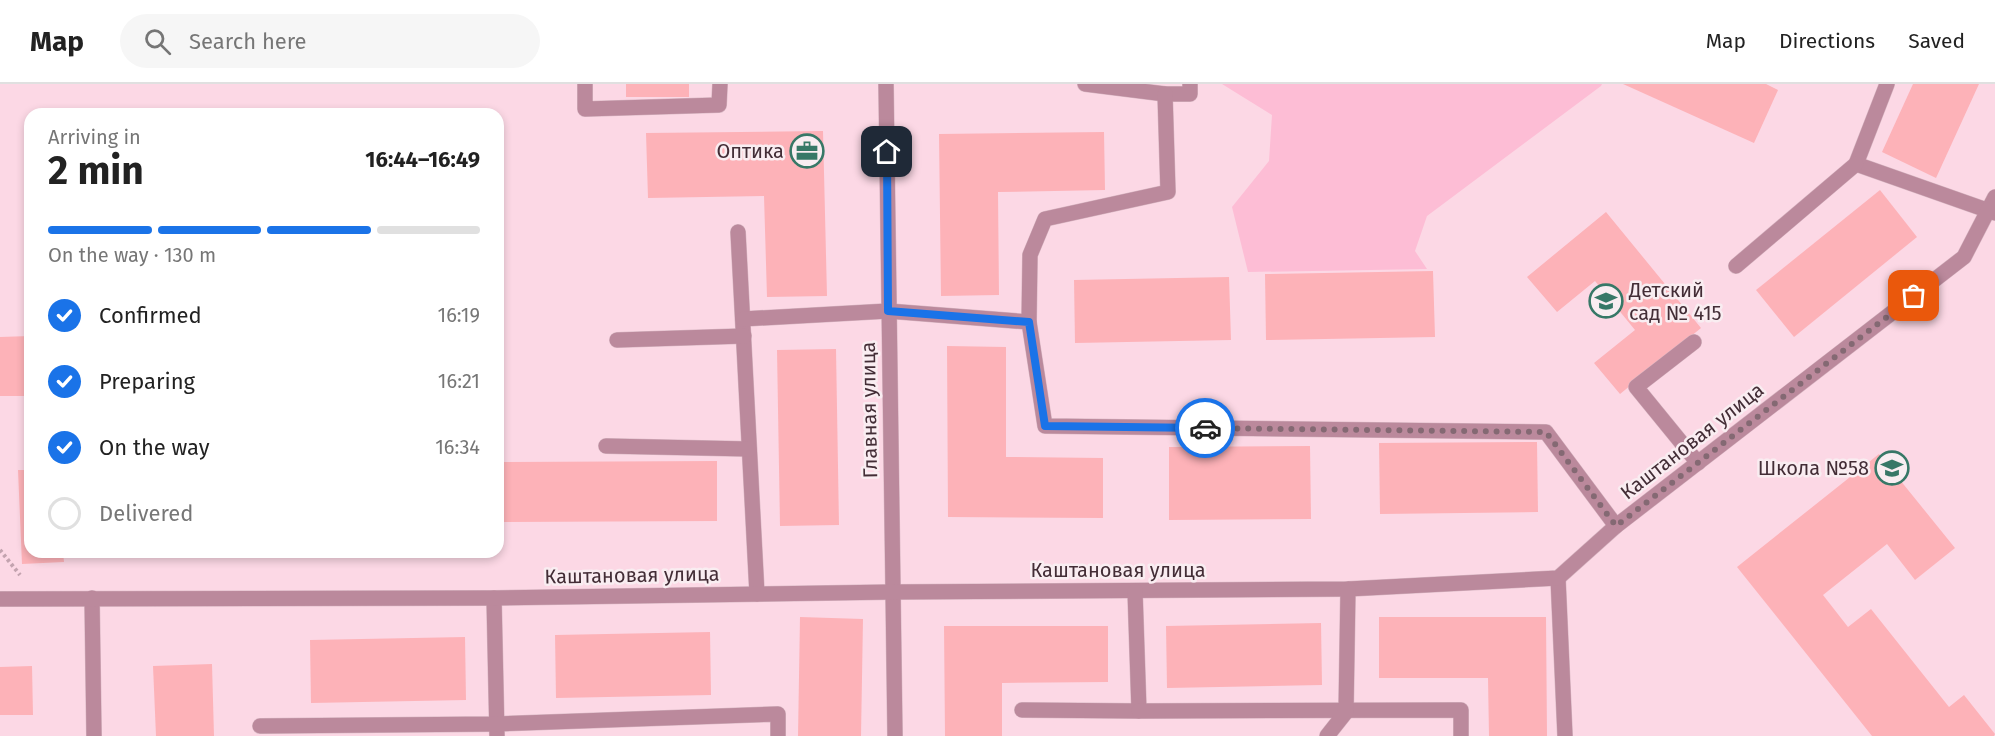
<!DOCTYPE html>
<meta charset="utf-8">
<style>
:root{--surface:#fff;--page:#f6f6f6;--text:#222;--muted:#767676;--line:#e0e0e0;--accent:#1a73e8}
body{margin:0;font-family:"Fira Sans",sans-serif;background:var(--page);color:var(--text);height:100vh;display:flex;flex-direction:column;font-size:22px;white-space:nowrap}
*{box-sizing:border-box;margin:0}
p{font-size:20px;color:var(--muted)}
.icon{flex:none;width:33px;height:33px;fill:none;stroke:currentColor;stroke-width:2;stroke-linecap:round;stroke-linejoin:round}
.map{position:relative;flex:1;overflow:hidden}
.sheet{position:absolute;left:24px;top:24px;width:480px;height:450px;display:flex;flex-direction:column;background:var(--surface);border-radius:18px;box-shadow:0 3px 9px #0003}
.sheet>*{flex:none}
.pin{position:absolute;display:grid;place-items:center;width:51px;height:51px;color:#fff;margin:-26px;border-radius:12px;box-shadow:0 3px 9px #0006}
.courier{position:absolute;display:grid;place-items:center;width:60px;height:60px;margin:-30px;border:4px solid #1a73e8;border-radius:50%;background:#fff;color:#222;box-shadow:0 2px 8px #0007}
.head em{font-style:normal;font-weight:700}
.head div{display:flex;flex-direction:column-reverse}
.head{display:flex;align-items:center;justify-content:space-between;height:102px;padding:0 24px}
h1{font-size:39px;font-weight:700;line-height:45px}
.bar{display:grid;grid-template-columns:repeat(4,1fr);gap:9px 6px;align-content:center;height:72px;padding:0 24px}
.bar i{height:8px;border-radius:4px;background:var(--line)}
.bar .current{background:var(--accent)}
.bar p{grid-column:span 4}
ol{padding:0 24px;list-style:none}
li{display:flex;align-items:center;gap:18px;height:66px}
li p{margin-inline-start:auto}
li .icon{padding:6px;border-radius:50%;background:var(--accent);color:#fff;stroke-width:4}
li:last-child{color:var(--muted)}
li i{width:33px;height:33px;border:3px solid var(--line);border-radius:50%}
header{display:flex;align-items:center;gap:36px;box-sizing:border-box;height:84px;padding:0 30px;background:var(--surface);border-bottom:2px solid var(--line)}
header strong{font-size:28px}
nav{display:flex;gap:33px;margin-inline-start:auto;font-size:21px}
.search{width:420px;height:54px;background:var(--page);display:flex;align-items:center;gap:15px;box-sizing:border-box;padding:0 21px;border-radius:33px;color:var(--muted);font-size:22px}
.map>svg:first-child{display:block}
.green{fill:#fdbdd5}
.building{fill:#fdb2b8}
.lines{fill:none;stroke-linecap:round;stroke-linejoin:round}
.minor-casing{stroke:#d7b6c2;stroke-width:16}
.path{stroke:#c3a3af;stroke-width:4;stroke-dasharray:3 3;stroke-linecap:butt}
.minor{stroke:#bb899c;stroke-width:15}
.done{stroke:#846973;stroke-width:6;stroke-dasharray:0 10.8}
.route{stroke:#1a73e8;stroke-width:8}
.labels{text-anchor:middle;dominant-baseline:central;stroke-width:5;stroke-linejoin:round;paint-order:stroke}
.poi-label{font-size:20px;fill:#432d36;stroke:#f9edf1;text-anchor:end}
.street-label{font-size:20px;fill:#432d36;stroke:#f9edf1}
</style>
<header>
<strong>Map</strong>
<div class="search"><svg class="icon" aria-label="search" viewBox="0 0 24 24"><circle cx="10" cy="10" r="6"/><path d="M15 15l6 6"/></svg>Search here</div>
<nav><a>Map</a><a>Directions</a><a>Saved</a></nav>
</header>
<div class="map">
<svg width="1995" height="652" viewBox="0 0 1995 652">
<rect width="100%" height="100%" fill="#fcd8e5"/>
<polygon class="green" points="1222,0 1602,0 1601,2 1427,132 1415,167 1427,185 1248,188 1232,123 1269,77 1272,31"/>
<g class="building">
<rect x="626" y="0" width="63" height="13"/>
<polygon points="1623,0 1766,0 1778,6 1754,59"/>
<polygon points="1913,0 1979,0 1936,94 1882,68"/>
<polygon points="823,47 827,212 767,213 764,112 648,114 646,49"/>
<polygon points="1104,48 1105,106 998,108 999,211 941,212 939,50"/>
<polygon points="1880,106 1917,153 1794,253 1756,206"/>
<polygon points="1606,128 1701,244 1620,310 1594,279 1635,246 1595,197 1557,228 1527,193"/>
<polygon points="1433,187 1435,253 1266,256 1265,190"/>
<polygon points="1229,193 1231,256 1075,259 1074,196"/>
<polygon points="30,252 30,312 0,312 0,253"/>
<polygon points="947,262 1006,263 1006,373 1103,374 1103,434 948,433"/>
<polygon points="836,265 839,441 780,442 777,266"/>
<polygon points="1537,358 1538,428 1380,430 1379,359"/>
<polygon points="1310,362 1311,435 1169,436 1169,363"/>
<polygon points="1879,370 1955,464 1915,496 1887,460 1823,511 1848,543 1871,525 1949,623 1964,611 1995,650 1994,652 1872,652 1737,483"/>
<polygon points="717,377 717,437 498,438 498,378"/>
<polygon points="18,386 30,386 30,468 63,468 64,478 22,480"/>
<polygon points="800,533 863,535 861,652 798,652"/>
<polygon points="1379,533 1546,533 1547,652 1489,652 1488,594 1379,594"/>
<polygon points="1321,539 1322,601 1167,604 1166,542"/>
<polygon points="944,542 1108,542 1108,598 1002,599 1002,652 945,652"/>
<polygon points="710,548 711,611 556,614 555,551"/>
<polygon points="465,553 466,616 311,619 310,556"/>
<polygon points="212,580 214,652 156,652 153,582"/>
<polygon points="32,582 33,631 0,631 0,583"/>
</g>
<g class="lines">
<g class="minor-casing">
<g id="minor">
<polyline points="585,0 585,25 719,21 720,0"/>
<polyline points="886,0 895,652"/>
<polyline points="1085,0 1165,10 1190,10 1190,0"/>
<polyline points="1887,0 1856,80 1995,129"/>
<polyline points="738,148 757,510"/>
<polyline points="1736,182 1856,80"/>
<polyline points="743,235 888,227 1029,238 1030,171 1045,135 1168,108 1165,10"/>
<polyline points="1029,238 1045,342 1546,348 1616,442"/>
<polyline points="617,256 744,252"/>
<polyline points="1694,258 1636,303 1698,379"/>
<polyline points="606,362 749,365"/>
<polyline points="1558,494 1565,652"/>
<polyline points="92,514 94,652"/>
<polyline points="494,514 497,652"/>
<polyline points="0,515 494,514 892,508 1348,505 1558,494 1616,442 1964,173 1995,113"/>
<polyline points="1022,626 1139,627 1135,507"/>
<polyline points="1139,627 1461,626 1461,652"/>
<polyline points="260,642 496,640 778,630 778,652"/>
<polyline points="1327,652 1346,628 1348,505"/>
</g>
</g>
<polyline class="path" points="0,466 20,491"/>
<use href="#minor" class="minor"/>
</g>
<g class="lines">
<polyline class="done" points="1205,344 1546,348 1616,442 1914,212"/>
<polyline class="route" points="887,68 888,227 1029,238 1045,342 1205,344"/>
</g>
<defs>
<g id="office-ring" transform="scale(1.725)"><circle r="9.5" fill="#f9edf1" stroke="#377867" stroke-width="1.5"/><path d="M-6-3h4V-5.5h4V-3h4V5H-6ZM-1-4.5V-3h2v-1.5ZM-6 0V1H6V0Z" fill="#377867"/></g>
<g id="school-ring" transform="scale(1.725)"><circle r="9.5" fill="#f9edf1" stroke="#377867" stroke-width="1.5"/><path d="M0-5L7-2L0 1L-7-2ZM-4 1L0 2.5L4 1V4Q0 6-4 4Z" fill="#377867"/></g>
</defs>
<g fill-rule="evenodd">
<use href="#office-ring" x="807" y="67"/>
<use href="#school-ring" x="1606" y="217"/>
<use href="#school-ring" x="1892" y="384"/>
</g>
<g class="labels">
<g class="poi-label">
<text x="784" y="67">Оптика</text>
<text x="1629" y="206" text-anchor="start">Детский<tspan x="1629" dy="23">сад № 415</tspan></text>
<text x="1869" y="384">Школа №58</text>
</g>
<g class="street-label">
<text transform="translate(869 326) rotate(-91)">Главная улица</text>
<text transform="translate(1692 357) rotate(-38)">Каштановая улица</text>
<text x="1118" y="486">Каштановая улица</text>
<text transform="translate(632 491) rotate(-1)">Каштановая улица</text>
</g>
</g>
</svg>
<div class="pin" style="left:1914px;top:212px;background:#ea580c"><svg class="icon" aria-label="bag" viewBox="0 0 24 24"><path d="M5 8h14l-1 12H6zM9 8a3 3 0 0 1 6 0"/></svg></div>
<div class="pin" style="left:887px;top:68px;background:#1f2937"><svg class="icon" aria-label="home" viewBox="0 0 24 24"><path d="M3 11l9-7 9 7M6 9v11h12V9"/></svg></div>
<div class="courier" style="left:1205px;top:344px"><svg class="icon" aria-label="car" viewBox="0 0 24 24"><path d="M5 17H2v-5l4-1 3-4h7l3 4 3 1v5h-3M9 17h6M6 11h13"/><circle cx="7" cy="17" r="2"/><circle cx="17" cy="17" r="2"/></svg></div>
<section class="sheet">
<div class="head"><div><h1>2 min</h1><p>Arriving in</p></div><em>16:44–16:49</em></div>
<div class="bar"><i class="current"></i><i class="current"></i><i class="current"></i><i></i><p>On the way · 130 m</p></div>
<ol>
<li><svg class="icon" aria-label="check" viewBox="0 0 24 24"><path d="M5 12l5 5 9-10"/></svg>Confirmed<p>16:19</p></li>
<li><svg class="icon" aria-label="check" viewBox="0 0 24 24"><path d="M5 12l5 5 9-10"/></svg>Preparing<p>16:21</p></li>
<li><svg class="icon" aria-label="check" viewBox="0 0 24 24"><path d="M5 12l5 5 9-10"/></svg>On the way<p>16:34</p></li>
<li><i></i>Delivered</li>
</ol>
</section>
</div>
